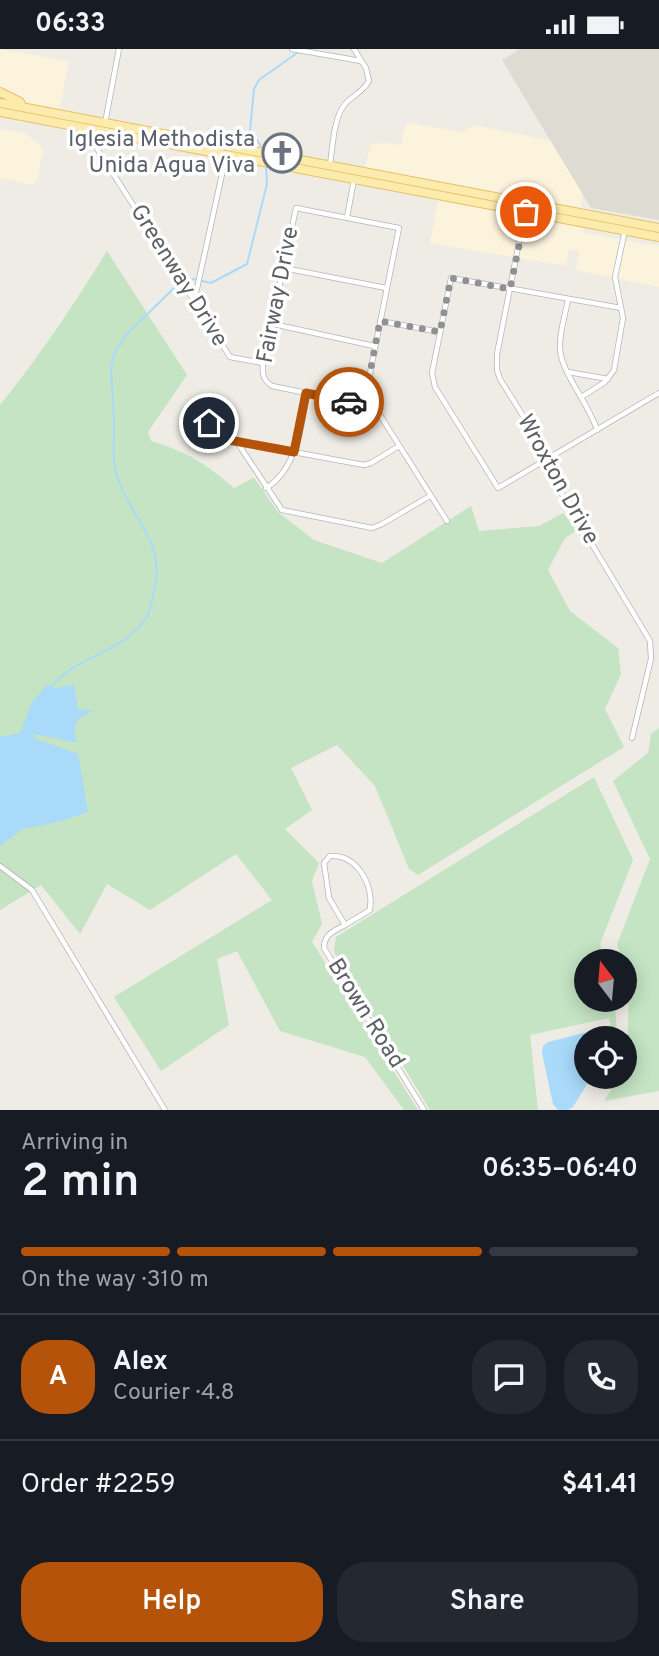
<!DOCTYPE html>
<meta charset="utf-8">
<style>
:root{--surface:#171b24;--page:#242831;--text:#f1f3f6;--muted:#9ea1a6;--line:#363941;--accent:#b45309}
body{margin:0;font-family:Overpass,sans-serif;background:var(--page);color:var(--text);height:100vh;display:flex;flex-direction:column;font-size:26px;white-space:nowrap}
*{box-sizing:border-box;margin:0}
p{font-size:23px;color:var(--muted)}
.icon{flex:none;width:38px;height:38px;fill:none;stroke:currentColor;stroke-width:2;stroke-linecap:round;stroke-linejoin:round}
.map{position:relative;height:1061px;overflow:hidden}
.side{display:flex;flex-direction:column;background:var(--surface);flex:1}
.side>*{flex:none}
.needle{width:46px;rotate:344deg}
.tools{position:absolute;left:574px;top:900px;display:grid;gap:14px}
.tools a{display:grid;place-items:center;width:63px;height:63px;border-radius:50%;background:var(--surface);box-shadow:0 4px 18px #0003;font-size:35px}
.pin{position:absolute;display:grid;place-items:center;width:60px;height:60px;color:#fff;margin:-30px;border:4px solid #fff;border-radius:50%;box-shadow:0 2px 7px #0007}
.courier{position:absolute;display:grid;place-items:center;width:70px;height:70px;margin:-35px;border:5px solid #b45309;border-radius:50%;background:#fff;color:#222;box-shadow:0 2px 9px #0007}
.headline em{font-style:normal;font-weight:600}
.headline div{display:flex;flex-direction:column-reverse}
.headline{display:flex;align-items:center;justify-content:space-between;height:119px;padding:0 21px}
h1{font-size:46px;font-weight:600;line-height:52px}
.bar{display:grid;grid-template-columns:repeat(4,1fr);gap:10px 7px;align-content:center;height:84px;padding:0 21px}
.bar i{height:9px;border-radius:5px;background:var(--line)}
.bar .current{background:var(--accent)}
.bar p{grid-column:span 4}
.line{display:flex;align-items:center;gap:18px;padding:0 21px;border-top:2px solid var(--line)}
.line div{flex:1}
.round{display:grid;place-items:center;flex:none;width:74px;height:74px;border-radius:28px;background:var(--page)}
.action{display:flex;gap:14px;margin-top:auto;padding:14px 21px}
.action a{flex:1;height:80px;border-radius:28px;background:var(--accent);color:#fff;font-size:28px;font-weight:600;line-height:80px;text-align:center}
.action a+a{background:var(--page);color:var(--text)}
.status{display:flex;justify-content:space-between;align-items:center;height:49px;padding:0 35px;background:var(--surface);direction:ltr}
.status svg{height:19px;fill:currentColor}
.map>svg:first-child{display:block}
.commercial{fill:#fcf3dc}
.education{fill:#dedbd3}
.green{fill:#c4e4c3}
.water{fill:#a9dafa}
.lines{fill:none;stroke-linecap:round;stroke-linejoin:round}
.stream{stroke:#a9dafa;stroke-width:2}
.street-casing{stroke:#b2b5b9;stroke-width:6}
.primary-casing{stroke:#eabf62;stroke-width:10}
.street{stroke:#fff;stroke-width:4.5}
.primary{stroke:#fbebad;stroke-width:8}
.done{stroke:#909191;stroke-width:7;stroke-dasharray:0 12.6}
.route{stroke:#b45309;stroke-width:9}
.labels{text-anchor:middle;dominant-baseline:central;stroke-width:7;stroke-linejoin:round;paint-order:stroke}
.worship-label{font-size:23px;fill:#5b616d;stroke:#fff;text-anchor:end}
.street-label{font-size:23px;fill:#5d6064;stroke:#fff}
</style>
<div class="status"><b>06:33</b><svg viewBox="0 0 49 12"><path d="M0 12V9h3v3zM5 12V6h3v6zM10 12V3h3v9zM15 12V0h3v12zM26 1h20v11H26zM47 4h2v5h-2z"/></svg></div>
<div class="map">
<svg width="659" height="1061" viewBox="0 0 659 1061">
<rect width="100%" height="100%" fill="#eeece5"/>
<g class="commercial">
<polygon points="0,0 69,12 59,62 18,51 3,40 0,37"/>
<polygon points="408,74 464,83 473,76 552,92 582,143 580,160 365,118 371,95 389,94 401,96 405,77"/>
<polygon points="0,80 25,84 40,96 43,103 37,131 33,136 0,129"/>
<polygon points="438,150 583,178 584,184 659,197 659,238 576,221 579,203 581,202 569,200 566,217 430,194"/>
</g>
<polygon class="education" points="520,0 659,0 659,171 591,159 502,11"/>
<g class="green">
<path d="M107 202 187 326 148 383 151 392C187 403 205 414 234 439L253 429 255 430 278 463 314 491 382 514 471 457 479 482 539 477 563 464 577 481 565 489 548 521 570 562 618 599 621 625 605 660 624 698 418 826 409 820 375 737 337 696 291 719 312 761 285 780 319 814 312 832 322 875 312 893 418 1061H404L365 1008 280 982 237 902 217 910 229 976 161 1022 114 948 272 851 236 805 150 861 107 835 80 885 41 836 0 861V356C40 307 74 255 107 202Z"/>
<polygon points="659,679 659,1042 604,1052 620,1027 625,1027 627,1016 629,937 625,922 625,912 622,912 617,895 650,810 613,732 648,704 651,685"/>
<polygon points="594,728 633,811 600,895 606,912 586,912 586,950 615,950 617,989 614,989 609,969 530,986 538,1061 430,1061 334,903 336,888"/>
</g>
<g class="water">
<path d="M47 636 56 639 74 636 78 661H95C75 670 72 673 77 694L35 685 33 689 78 705 88 763 58 773 22 780 0 797V688L20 684 32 653Z"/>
<polygon points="595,981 604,983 606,989 586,989 586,1027 592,1027 573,1058 568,1061 558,1061 553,1055 542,1004 543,997 548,993"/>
</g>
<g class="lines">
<g class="stream">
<polyline points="261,97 250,81 254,40 259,31 297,4"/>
<path d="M50 639C75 607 120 605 145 571 150 564 151 554 153 546 171 486 119 464 114 411 113 401 114 390 114 379 114 359 112 340 111 320L114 305 125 287 173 240 193 230 211 234 247 215 267 135 266 118"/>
</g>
<g class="street-casing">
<g id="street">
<polyline points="292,0 361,12"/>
<polyline points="105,74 119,0"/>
<polyline points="92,81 91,90 230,308 263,314"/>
<path d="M330 115C333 97 333 70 345 55 353 46 363 43 369 32L366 19 354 0"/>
<polyline points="525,163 497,305 497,321 500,330 525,370 563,447 650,592 651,610 632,689"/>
<polyline points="347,168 354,131"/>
<polyline points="284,219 386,239"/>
<path d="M568 251C565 267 559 284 560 300 561 323 589 355 597 381"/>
<polyline points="194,253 226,107"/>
<polyline points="621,259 451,229 432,324 435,338 498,439 659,344"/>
<polyline points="380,272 440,283"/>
<polyline points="273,275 374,297"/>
<polyline points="568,323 608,330"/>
<path d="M366 344 361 353H351L272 337C263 331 262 325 263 314L296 159 399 179 366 344 447 472"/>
<polyline points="583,347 605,333 614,321 623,269 615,228 625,181"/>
<polyline points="205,371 229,391 364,416 371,414 399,397"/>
<polyline points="237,393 282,461 372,479 382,475 430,447"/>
<path d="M266 439C296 421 303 376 306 344"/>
<path d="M330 807C357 805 374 836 370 861L345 876 329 849 324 814Z"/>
<polyline points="0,817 32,841 165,1061"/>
<path d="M345 876C334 882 324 885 324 899L424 1061"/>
</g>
</g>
<g class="primary-casing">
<g id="primary">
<polyline points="0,43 20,53 22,58"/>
<polyline points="0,54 659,179"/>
<polyline points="0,63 659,188"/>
</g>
</g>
<use href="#street" class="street"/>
<use href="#primary" class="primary"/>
</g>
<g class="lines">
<polyline class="done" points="349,353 361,353 366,344 380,272 440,283 451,229 510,240 526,163"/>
<polyline class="route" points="209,374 229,391 294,403 306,344 349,353"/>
</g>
<defs>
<g id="church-ring" transform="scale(2.0125)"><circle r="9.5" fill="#fff" stroke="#6b7280" stroke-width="1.5"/><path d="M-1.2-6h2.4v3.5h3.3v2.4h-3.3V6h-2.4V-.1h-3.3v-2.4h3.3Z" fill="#6b7280"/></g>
</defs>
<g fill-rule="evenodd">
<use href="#church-ring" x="282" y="104"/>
</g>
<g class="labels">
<g class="worship-label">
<text x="255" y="91">Iglesia Methodista<tspan x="255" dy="26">Unida Agua Viva</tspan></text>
</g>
<g class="street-label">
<text transform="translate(178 227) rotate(58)">Greenway Drive</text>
<text transform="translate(279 246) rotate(-79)">Fairway Drive</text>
<text transform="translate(557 431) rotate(61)">Wroxton Drive</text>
<text transform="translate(365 965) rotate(58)">Brown Road</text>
</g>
</g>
</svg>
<div class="tools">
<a><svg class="needle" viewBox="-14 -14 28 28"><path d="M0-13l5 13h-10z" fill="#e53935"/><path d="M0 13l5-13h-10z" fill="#9ea1a6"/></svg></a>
<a><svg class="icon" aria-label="locate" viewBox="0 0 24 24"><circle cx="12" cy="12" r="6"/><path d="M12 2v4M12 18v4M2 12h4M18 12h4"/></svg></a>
</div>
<div class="pin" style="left:526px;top:163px;background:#ea580c"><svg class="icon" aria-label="bag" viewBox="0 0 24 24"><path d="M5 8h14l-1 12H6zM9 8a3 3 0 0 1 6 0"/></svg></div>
<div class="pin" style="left:209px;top:374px;background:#1f2937"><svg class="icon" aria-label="home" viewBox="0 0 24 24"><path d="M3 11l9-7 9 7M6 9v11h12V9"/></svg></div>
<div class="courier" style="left:349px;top:353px"><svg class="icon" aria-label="car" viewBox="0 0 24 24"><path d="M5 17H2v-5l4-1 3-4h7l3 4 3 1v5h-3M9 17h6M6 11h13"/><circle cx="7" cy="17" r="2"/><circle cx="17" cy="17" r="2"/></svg></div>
</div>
<section class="side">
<div class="headline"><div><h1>2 min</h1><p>Arriving in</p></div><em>06:35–06:40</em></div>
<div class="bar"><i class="current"></i><i class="current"></i><i class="current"></i><i></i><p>On the way · 310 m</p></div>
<div class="line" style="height:126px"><b class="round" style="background:var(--accent);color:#fff">A</b><div><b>Alex</b><p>Courier · 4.8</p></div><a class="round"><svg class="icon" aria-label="chat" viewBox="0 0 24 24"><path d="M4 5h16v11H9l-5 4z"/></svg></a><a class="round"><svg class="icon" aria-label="phone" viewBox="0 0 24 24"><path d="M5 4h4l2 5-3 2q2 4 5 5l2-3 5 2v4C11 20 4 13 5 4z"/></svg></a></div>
<div class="line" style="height:91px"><div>Order #2259</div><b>$41.41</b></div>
<div class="action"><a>Help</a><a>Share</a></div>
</section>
